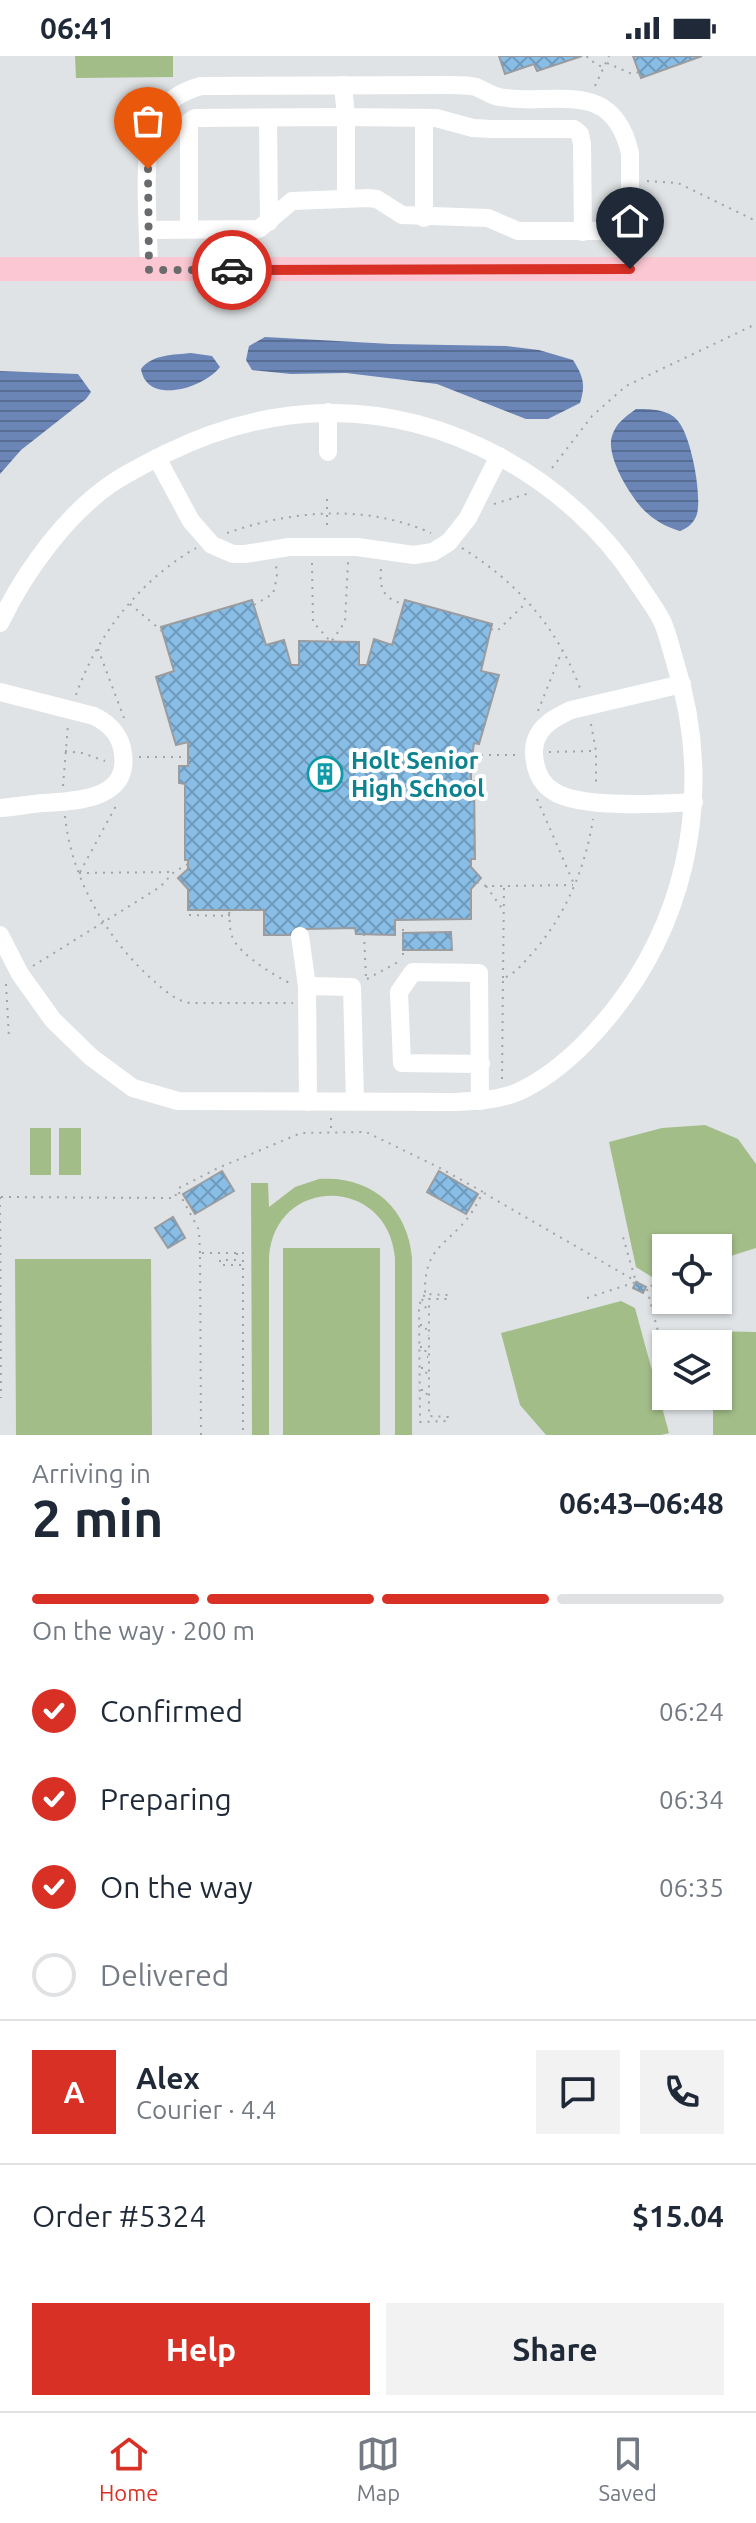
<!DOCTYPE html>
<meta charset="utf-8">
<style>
:root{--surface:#fff;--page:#f2f2f3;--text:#1f2937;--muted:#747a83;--line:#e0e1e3;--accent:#d93025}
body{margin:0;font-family:Ubuntu,sans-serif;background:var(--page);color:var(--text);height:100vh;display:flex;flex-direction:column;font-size:30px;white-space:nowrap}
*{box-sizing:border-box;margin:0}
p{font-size:26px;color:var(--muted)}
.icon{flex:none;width:44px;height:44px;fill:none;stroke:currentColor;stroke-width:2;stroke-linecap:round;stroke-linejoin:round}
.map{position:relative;height:1379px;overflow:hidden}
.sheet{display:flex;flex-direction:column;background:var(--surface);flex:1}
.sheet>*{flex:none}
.buttons{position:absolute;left:652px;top:1178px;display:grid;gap:16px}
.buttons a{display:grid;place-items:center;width:80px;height:80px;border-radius:0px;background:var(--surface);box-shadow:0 2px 6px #0004;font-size:40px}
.pin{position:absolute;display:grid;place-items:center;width:68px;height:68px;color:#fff;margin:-82px -34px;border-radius:50% 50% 50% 0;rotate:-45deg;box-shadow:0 0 8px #0007}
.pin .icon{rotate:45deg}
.courier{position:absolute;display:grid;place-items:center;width:80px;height:80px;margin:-40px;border:6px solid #d93025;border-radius:50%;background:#fff;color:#222;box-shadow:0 2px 10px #0007}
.head em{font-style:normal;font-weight:700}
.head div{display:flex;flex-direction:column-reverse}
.head{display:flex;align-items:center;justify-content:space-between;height:136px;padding:0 32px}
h1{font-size:52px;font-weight:700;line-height:60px}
.bar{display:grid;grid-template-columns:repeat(4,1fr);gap:12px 8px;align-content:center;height:96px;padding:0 32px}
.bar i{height:10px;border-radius:6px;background:var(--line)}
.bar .active{background:var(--accent)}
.bar p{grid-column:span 4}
.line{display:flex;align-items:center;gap:20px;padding:0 32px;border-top:2px solid var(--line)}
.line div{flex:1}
.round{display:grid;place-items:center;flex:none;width:84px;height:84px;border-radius:0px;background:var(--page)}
ol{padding:0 32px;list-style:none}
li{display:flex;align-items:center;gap:24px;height:88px}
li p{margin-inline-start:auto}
li .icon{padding:8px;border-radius:50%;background:var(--accent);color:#fff;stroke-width:4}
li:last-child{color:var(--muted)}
li i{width:44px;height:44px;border:4px solid var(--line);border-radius:50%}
.button{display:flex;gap:16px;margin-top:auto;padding:16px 32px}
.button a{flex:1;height:92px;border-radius:0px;background:var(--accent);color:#fff;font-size:32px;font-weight:700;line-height:92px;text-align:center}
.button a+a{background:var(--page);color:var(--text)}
.status{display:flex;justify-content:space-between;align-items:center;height:56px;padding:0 40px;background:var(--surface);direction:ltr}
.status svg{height:22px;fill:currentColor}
.dock{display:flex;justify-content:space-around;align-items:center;height:112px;border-top:2px solid var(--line);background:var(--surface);font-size:22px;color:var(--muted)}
.dock a{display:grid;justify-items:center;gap:4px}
.dock .active{color:var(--accent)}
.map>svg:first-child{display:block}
.garden{fill:#a2bd88}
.water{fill:url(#water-rules)}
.building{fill:url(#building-cross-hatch);stroke:#9a9c9f;stroke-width:2}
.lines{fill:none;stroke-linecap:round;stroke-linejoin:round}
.path{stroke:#a1a3a5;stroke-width:2;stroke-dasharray:2 6;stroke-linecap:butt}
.minor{stroke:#fff;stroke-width:18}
.major{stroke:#fac7d2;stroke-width:24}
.done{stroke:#6a6b6d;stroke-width:8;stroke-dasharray:0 14.4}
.route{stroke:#d93025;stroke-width:10}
.labels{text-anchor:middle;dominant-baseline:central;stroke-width:8;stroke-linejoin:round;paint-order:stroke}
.culture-label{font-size:24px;font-weight:bold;fill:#0d838f;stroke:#fff;text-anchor:start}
</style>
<div class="status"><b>06:41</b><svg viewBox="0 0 49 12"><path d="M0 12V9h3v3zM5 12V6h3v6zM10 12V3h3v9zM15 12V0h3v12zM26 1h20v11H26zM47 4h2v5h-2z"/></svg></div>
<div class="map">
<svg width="756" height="1379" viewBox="0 0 756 1379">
<defs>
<pattern id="water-rules" width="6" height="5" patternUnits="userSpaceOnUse" patternTransform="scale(2)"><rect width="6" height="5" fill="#6b85b6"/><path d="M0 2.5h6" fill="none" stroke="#586d94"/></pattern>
<pattern id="building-cross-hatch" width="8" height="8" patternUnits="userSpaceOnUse" patternTransform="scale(2)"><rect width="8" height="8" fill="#88bde6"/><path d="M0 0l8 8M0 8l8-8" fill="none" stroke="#6f9abb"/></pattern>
</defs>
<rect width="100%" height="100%" fill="#e0e3e5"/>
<g class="garden">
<polygon points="75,0 173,0 173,21 76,22"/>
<polygon points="705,1069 738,1083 756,1108 756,1192 718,1204 718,1192 666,1192 666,1220 655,1223 636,1211 609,1086 662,1072"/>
<rect x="30" y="1072" width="21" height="47"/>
<rect x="59" y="1072" width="22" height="47"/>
<path d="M319 1123C370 1119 408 1151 412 1202V1379H395V1202C388 1119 274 1119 269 1202V1379H252L251 1127H268L269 1151 295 1131Z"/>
<rect x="283" y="1192" width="97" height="187"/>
<polygon points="15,1203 151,1203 152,1379 16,1379"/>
<polygon points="621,1245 635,1252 669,1377 661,1379 546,1379 520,1349 501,1277"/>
<polygon points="714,1275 756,1276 756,1379 713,1379 713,1340 718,1340 718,1288 714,1288"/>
</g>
<g class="water">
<path d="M265 281 391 288 506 290 539 294 573 304C583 320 586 328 580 347L548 363H526L437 328 346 317 291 318 252 314 246 304 249 290Z"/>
<path d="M191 297 212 300 220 311C204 332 147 350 141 313 153 298 173 299 191 297Z"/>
<polygon points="0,315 78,318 91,336 86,343 21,394 0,418"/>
<path d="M636 353C650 353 669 353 678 365 691 380 702 438 697 458 694 467 688 472 680 475 667 471 657 466 647 457 632 444 605 400 612 380 616 367 625 361 636 353Z"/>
</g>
<g class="building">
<polygon points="499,0 582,0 537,15 534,8 505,18"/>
<polygon points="633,0 702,0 641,22"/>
<polygon points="252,544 266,589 284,584 291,609 299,609 299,585 359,586 359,609 367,609 374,583 392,589 405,544 492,568 481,615 499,619 479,688 474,687 471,708 471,725 474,725 475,803 471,803 471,811 481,822 471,833 471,863 395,864 395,879 356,878 355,872 304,873 304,879 264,879 264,854 188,854 188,833 178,822 188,813 188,804 185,804 185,728 179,727 179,710 188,710 188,686 176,689 156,621 174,615 161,571"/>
<polygon points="451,876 452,894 403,894 403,877"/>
<polygon points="222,1115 234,1135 195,1158 183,1138"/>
<polygon points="439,1115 478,1138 466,1158 427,1136"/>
<polygon points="173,1161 185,1182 168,1192 155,1172"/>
<polygon points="636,1226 646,1231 643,1237 633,1232"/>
</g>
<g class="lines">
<g class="path">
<polyline points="587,0 588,3 602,11"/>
<polyline points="607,7 632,18 639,16"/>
<polyline points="595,30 609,0"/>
<polyline points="647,125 678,127 756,165"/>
<polyline points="552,412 592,360 626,330 756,268"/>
<polyline points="327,443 327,474"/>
<polyline points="494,448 530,437"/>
<path d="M227 477C293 454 366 448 431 477"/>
<path d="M462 492C517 526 559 573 581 635"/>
<polyline points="312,507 313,566 331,586 345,566 348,506"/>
<path d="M381 513C379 532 383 543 404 548"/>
<polyline points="130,548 163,576"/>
<polyline points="254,549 273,538 277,521 276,509"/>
<polyline points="491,573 497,575 527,546"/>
<polyline points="98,593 124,662"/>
<path d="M76 639C97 579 140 524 196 492"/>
<polyline points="538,655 562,595"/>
<polyline points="591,668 596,695 596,729"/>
<polyline points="65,695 82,697 105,705"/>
<polyline points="549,696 594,695"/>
<polyline points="473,699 519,699"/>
<polyline points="139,701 188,701"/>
<polyline points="63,730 68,669"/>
<polyline points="537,743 574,828"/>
<path d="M65 760C71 822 107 884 154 925 164 934 176 945 190 947H293"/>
<polyline points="80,816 117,748"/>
<polyline points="79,817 173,816"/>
<polyline points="477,826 486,830 503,830"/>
<polyline points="486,830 504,855"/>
<path d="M189 859 229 860V854C230 862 229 872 232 880 237 897 276 921 292 928"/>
<polyline points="403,873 403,904"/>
<polyline points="364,878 366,923"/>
<polyline points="33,910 160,831 174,816 188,808"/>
<polyline points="503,922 504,830 573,829"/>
<polyline points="367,923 400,905"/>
<polyline points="6,928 9,982"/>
<path d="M502 1023 503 922C513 919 520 911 527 903 563 865 585 815 593 763"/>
<polyline points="331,1062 331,1076"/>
<polyline points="484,1137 646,1231 666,1226"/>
<polyline points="0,1141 1,1342"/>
<polyline points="1,1141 175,1142 177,1134"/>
<path d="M200 1197 199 1174 177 1133 218 1112 301 1077 366 1076 440 1112 483 1136C479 1144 475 1152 470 1159 446 1191 424 1190 425 1238L448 1239V1243H429V1360L448 1361V1365L420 1366 419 1249 425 1238"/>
<polyline points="237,1197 237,1204 220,1204 220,1209 241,1209"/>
<polyline points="647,1233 660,1283"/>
<polyline points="587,1242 636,1226 623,1181"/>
<polyline points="422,1243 428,1257"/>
<polyline points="420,1269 425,1269 428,1280"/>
<polyline points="420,1291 425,1291 426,1301 428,1301"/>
<polyline points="421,1312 425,1312 428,1323"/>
<polyline points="421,1334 426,1334 428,1345"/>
<polyline points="201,1379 200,1197 243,1197 243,1379"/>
</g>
<g class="minor">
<polyline points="343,29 346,61 436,62 473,72 491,73 574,73 580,78 582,88 583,176"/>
<polyline points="424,62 424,162"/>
<polyline points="268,63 269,166"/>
<polyline points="189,173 189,66 195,62 346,61 346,142"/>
<polyline points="149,174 259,173 292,145 368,142 377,143 402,159 488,162 518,175 630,175"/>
<path d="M149 214C149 179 140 88 157 60 167 44 183 35 201 30L451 29C459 29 468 29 476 31 484 34 490 39 499 41 555 51 612 20 630 97V213"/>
<polyline points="328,356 328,396"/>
<polyline points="157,402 191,465 212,489 233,498 245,498 289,491 357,491 414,499 433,496 449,486 468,462 499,400"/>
<path d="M0 567C25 515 68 455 117 424 133 414 151 405 167 397 216 373 271 358 326 357 447 354 570 424 635 523 644 537 655 551 662 565 668 578 671 593 675 606 709 713 696 828 636 923 608 966 566 1014 518 1036 499 1044 475 1045 455 1046L178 1045 133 1032 91 1001 53 964 20 918 0 879"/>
<path d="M682 628 571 654C551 663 533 674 534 698 535 713 540 727 553 735 579 753 662 748 694 746"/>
<path d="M0 636 94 660C110 668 121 679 123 698 129 744 75 745 44 747 29 748 15 751 0 752"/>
<polyline points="300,880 307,930 308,1046"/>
<polyline points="307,930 352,931 355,1045"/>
<polyline points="480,1045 479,917 413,916 399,936 402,1007 481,1008"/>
</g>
<polyline class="major" points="0,213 756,213"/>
</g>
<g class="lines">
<polyline class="done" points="148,113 149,214 232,214"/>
<polyline class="route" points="232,214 630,213"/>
</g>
<defs>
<g id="building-ring" transform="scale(1.8)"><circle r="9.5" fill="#fff" stroke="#0f9aa8" stroke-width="1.5"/><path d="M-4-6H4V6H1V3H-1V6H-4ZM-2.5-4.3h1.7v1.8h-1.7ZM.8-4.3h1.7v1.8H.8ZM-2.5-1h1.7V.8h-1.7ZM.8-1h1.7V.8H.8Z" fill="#0f9aa8"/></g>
</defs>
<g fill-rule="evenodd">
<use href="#building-ring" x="325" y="718"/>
</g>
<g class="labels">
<g class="culture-label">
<text x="351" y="704">Holt Senior<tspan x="351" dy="28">High School</tspan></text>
</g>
</g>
</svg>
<div class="buttons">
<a><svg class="icon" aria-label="locate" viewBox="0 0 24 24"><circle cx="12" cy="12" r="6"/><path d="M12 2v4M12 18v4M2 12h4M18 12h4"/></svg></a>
<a><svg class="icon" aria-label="layers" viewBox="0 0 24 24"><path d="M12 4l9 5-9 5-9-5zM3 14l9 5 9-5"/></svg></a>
</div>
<div class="pin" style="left:148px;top:113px;background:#ea580c"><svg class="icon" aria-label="bag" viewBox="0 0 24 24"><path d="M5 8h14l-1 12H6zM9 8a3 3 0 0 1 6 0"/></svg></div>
<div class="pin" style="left:630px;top:213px;background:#1f2937"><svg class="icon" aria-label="home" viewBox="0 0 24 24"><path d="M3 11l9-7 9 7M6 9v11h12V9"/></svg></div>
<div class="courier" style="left:232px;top:214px"><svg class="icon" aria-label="car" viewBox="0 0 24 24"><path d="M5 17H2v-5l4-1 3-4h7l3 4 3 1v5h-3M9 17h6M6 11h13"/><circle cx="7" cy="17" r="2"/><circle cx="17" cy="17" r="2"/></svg></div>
</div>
<section class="sheet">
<div class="head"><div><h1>2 min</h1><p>Arriving in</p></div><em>06:43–06:48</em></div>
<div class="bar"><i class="active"></i><i class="active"></i><i class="active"></i><i></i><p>On the way · 200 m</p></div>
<ol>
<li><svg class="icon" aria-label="check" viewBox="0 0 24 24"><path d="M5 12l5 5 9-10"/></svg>Confirmed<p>06:24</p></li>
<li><svg class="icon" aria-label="check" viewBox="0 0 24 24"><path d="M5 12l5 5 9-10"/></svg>Preparing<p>06:34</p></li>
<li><svg class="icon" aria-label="check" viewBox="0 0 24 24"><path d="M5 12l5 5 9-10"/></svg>On the way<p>06:35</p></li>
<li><i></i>Delivered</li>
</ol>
<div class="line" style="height:144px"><b class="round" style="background:var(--accent);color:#fff">A</b><div><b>Alex</b><p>Courier · 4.4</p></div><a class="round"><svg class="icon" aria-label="chat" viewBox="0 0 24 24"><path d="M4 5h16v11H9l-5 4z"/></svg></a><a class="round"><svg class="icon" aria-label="phone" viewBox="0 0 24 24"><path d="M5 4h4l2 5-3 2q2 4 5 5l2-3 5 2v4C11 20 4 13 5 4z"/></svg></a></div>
<div class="line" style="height:104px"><div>Order #5324</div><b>$15.04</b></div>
<div class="button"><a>Help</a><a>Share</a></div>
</section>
<nav class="dock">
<a class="active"><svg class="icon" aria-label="home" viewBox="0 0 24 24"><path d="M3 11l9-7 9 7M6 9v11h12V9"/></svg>Home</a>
<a><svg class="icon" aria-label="map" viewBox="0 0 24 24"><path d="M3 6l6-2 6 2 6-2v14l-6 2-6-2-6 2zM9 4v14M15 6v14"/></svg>Map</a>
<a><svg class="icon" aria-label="saved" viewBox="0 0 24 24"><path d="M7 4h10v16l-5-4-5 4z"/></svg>Saved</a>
</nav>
